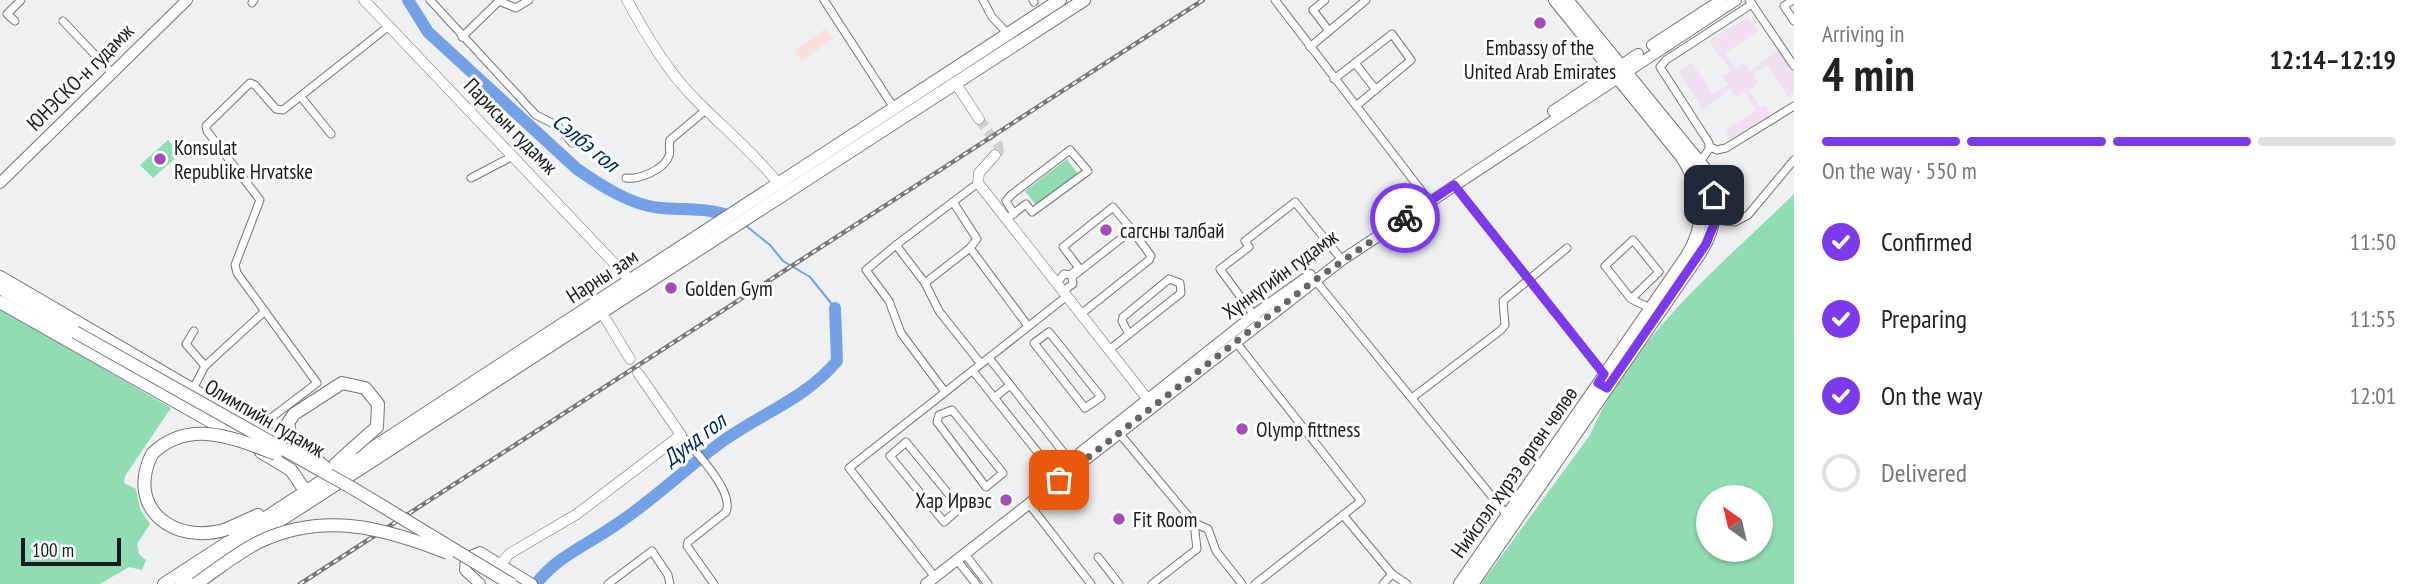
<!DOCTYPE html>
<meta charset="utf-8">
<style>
:root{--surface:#fff;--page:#f6f6f6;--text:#222;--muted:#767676;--line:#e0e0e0;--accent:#7c3aed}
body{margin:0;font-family:"PT Sans Narrow",sans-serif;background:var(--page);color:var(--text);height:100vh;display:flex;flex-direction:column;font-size:26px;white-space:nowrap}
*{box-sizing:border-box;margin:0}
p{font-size:23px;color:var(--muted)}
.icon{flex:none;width:38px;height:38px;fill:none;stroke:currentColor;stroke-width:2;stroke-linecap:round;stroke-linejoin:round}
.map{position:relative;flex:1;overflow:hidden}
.drawer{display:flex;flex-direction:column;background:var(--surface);width:630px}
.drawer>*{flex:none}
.needle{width:46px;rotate:326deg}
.controls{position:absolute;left:1696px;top:485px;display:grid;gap:14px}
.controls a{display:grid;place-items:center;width:77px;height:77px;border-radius:50%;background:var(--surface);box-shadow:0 2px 5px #0004;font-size:35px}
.scale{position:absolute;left:21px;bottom:18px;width:100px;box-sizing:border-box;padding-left:7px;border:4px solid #1a1b1c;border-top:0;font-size:19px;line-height:24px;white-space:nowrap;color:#1a1b1c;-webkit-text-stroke:5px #fcfdff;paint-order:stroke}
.pin{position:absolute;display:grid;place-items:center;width:60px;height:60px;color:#fff;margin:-30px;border-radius:14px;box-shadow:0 4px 10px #0006}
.courier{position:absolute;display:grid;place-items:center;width:70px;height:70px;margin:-35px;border:5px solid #7c3aed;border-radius:50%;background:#fff;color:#222;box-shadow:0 2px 9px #0007}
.head em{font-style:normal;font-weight:600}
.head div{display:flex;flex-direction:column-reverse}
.head{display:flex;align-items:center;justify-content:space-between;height:119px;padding:0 28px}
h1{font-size:46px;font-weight:600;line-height:52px}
.bar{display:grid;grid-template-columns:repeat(4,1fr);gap:10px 7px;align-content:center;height:84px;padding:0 28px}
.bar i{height:9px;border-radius:5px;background:var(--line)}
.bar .active{background:var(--accent)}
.bar p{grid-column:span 4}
ol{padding:0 28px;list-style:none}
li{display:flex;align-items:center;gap:21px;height:77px}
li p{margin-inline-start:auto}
li .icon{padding:7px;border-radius:50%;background:var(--accent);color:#fff;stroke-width:4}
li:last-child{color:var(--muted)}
li i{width:38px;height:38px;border:4px solid var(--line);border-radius:50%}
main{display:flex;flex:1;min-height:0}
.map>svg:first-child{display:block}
.industrial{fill:#fadfda}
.education{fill:#f0e0f2}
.green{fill:#91ddb3;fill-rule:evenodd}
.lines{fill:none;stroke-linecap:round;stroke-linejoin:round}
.stream{stroke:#74a0e6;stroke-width:2}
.river{stroke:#74a0e6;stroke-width:12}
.tertiary-tunnel{stroke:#ced0d2;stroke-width:10;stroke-dasharray:10 5;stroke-linecap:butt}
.minor-casing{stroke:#727476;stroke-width:9}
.tertiary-casing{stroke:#727476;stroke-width:11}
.secondary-casing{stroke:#727476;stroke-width:12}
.primary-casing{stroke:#727476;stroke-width:14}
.minor{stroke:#fff;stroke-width:7}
.tertiary{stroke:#fff;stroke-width:10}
.secondary{stroke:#fff;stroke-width:10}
.primary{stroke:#fff;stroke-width:12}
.rail-casing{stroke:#767879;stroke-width:4.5}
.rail{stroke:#fcfdff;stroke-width:2;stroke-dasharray:5;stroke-linecap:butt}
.primary-bridge-casing{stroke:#727476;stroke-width:14;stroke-linecap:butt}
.primary-bridge{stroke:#fff;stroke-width:12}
.done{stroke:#646667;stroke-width:7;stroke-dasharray:0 12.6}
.route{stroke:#7c3aed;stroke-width:9}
.poi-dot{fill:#a54cb8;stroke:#fcfdff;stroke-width:2.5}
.labels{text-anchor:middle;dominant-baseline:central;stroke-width:6;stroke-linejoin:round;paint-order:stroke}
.poi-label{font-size:21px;fill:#1a1b1c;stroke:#fcfdff;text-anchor:start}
.street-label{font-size:21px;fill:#1a1b1c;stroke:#fcfdff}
.water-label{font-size:23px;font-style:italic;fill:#012966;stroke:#fcfdff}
</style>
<main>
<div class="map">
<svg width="1794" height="584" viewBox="0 0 1794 584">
<rect width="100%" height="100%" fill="#eef0f2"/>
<polygon class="industrial" points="825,29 833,39 801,61 794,50"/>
<polygon class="education" points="1748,17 1758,31 1725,53 1735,68 1744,63 1750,71 1778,49 1794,74 1794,93 1788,97 1767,65 1753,74 1758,83 1749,90 1760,107 1765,105 1773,117 1732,143 1725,130 1756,110 1745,92 1736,97 1730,89 1703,110 1678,71 1692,62 1713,94 1728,85 1723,76 1731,71 1709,41"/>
<g class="green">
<polygon points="168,140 180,154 153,178 140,165"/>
<polygon points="1067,159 1078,174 1036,205 1025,191"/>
<path d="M1794 194V584H1481L1590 435C1632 337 1719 267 1794 194ZM1760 497V550H1708V497Z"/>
<polygon points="0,308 171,408 125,476 124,483 136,489 140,509 150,524 137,544 139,554 146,560 142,570 129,567 100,584 0,584"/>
</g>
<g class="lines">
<polyline class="stream" points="745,225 770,245 783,261 810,277 835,308"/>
<g class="river">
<path d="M408 0 428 32 577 169C600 185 632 206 661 208 688 210 709 207 736 218"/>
<path d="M536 584C557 556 589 544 617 524 655 499 687 467 723 441 762 413 805 399 837 361L835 308"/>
</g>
<polyline class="tertiary-tunnel" points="979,119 998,145 999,152 995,155"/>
<g class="minor-casing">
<g id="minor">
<polyline points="430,0 536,115 558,126 572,143"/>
<polyline points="824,0 894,108"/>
<polyline points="983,0 992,17 1008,34"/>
<polyline points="1033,0 1034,2"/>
<polyline points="1275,0 1430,202"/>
<polyline points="1325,0 1313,10 1329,31"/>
<polyline points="1793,0 1784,6 1794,21"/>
<polyline points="252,3 254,0"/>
<polyline points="1752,4 1794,66"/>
<polyline points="15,21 7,14 21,0"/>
<polyline points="63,21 113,74"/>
<polyline points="462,37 499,1 516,8 529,0"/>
<polyline points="1310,47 1366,0"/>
<polyline points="1334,79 1355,63"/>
<polyline points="301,97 331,134"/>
<polyline points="1356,106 1411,60 1392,34 1355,63 1376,90"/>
<polyline points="1710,147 1717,150 1726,148 1794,106"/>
<polyline points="1700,162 1709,149 1709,143 1660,67 1666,60 1752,4 1749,0"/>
<polyline points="471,178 513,156"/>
<path d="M626 178C638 180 664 170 669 156 671 152 668 146 670 140L707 109"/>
<polyline points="978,183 896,245 925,283 939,311 981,364"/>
<polyline points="1454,185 1604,374"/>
<path d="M1006 219C1013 215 1019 209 1026 204L1032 212 1088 171 1070 150 1011 195 1006 201 1014 214"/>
<polyline points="1714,220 1735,222 1748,215 1794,160"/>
<polyline points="896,245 866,270 889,301 901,333 945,392"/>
<polyline points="970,248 1028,326"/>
<polyline points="1315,280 1507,515"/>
<polyline points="925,283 970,248 977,239 953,202"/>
<polyline points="1057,283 1064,274 1070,275 1079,268 1063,247 1113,207 1132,230 1072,277 1073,284 1063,291"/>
<polyline points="1631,299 1659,272 1633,240 1605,266 1631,299 1650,308"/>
<polyline points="1081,314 1149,260 1151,256 1132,230"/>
<polyline points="1256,318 1220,269 1249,247 1245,241 1295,202 1338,255"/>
<polyline points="194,331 186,344 205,366"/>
<polygon points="1049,332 1101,397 1085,408 1034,343"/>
<polyline points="1235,341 1361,501 1255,584"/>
<polyline points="1109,350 1181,293 1180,283 1169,279 1123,317 1122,321 1129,334"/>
<polyline points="989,358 1071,462"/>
<polyline points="973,371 1055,474"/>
<polyline points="193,389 205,366 265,311"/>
<polyline points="994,398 1010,385"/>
<polyline points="1412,398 1501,330 1505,325 1503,301 1567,248"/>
<polygon points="952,410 1003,473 986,487 937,422 939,415"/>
<polyline points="263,431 267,421 317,383 237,273 235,265 260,200 207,131 206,126 250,83 255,85 276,109 283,110 389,26"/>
<polyline points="1119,433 1194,523 1208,529 1216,551 1242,584"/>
<path d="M681 435C695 451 735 492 726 512L688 542 687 546 714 584"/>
<polygon points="906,442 960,508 944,522 890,456"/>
<polyline points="1029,504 1091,584"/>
<polyline points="1343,515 1392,574"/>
<polyline points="965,554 988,584"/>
<polyline points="1098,557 1119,584"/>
<polyline points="957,560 976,584"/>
<polyline points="935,577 849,468 1067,296"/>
<polyline points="608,584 652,551 668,575 670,584"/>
<polyline points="1152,584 1197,549 1194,523"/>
<polyline points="1383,584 1392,574 1407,584"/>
</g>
</g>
<g class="tertiary-casing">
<g id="tertiary">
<polyline points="364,0 630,280"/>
<path d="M627 0C646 35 669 74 698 102 725 129 754 153 778 183"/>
<polyline points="956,84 979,119"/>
<polyline points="995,155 979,173 978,183 1153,406"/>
<polyline points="602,313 630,359"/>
<polyline points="500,565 509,554 577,514 681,435 638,373"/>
</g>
</g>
<g class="secondary-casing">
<g id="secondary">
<polyline points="1652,45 1721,0"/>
<polyline points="1553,111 1638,54"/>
<polyline points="0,183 187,0"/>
<polyline points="1041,484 1254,315 1310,275"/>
<polyline points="480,584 465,570 466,558 480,552 532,584"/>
<polyline points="926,584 1342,260 1736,0"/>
</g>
</g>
<g class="primary-casing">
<g id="primary">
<polyline points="0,277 284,443"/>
<polyline points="0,288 75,332"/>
<polyline points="0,302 240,438"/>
<polyline points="261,452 291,470 306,492"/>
<polyline points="324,475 352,449"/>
<polyline points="227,529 258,515"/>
<polyline points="164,584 1060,0"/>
<polyline points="182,584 1084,0"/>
<path d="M1460 584 1687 256C1709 220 1703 191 1682 157L1555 0"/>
<path d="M1472 584 1698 256C1718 227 1719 200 1704 168L1567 0"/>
</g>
</g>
<use href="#minor" class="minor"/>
<use href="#tertiary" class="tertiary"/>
<use href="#secondary" class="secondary"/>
<use href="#primary" class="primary"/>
<g class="rail-casing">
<polyline id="rail" points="300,584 1203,0"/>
</g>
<use href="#rail" class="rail"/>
<g class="primary-bridge-casing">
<g id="primary-bridge">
<polyline points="75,332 354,489 511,584"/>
<polyline points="326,468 291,438 288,423 294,414 342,383 365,388 378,404 377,427 352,449"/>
<path d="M227 529C175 546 125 509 152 454 189 418 234 438 276 454"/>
<path d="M196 584C216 570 237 553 259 542 324 511 385 528 448 553"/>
</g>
</g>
<use href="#primary-bridge" class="primary-bridge"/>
</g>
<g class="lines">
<polyline class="done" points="1059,480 1315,280 1405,218"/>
<polyline class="route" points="1405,218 1454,185 1604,374 1598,383 1607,388 1706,244 1714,224 1714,195"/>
</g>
<g class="poi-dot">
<circle cx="1540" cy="23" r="7"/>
<circle cx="160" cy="159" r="7"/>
<circle cx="1106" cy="230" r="7"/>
<circle cx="671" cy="288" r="7"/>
<circle cx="1242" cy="429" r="7"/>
<circle cx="1006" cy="500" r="7"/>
<circle cx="1119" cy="519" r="7"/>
</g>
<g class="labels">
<g class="poi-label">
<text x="1540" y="47" text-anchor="middle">Embassy of the<tspan x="1540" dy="24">United Arab Emirates</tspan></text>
<text x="174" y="147">Konsulat<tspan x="174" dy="24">Republike Hrvatske</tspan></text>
<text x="1120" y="230">сагсны талбай</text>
<text x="685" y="288">Golden Gym</text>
<text x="1256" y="429">Olymp fittness</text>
<text x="992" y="500" text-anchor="end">Хар Ирвэс</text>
<text x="1133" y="519">Fit Room</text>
</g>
<g class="street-label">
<text transform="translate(80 77) rotate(-45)">ЮНЭСКО-н гудамж</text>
<text transform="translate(511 126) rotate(46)">Парисын гудамж</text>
<text transform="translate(1280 274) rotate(-36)">Хүннүгийн гудамж</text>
<text transform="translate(602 276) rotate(-33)">Нарны зам</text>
<text transform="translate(265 418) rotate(30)">Олимпийн гудамж</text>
<text transform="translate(1514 472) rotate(-55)">Нийслэл хүрээ өргөн чөлөө</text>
</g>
<g class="water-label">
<text transform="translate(586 142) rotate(39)">Сэлбэ гол</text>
<text transform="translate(694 439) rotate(-37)">Дунд гол</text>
</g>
</g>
</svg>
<div class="controls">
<a><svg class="needle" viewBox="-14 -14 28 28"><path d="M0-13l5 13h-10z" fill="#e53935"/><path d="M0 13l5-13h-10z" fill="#767676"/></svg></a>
</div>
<div class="scale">100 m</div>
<div class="pin" style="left:1059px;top:480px;background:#ea580c"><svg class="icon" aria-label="bag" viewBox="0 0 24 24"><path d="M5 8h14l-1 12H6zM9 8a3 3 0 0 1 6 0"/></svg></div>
<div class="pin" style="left:1714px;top:195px;background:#1f2937"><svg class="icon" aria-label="home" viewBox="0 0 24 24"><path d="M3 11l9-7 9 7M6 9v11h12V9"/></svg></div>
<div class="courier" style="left:1405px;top:218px"><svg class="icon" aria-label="bike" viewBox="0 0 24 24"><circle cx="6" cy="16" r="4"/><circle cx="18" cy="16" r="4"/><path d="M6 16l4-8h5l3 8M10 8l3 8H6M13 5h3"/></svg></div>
</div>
<section class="drawer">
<div class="head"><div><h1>4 min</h1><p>Arriving in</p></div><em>12:14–12:19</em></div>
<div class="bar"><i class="active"></i><i class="active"></i><i class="active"></i><i></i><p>On the way · 550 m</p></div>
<ol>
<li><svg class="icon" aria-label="check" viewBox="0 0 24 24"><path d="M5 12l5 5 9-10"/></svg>Confirmed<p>11:50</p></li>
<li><svg class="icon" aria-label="check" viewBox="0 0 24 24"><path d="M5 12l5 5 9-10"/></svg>Preparing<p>11:55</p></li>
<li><svg class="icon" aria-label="check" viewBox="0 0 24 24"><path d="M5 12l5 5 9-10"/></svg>On the way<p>12:01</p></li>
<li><i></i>Delivered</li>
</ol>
</section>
</main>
